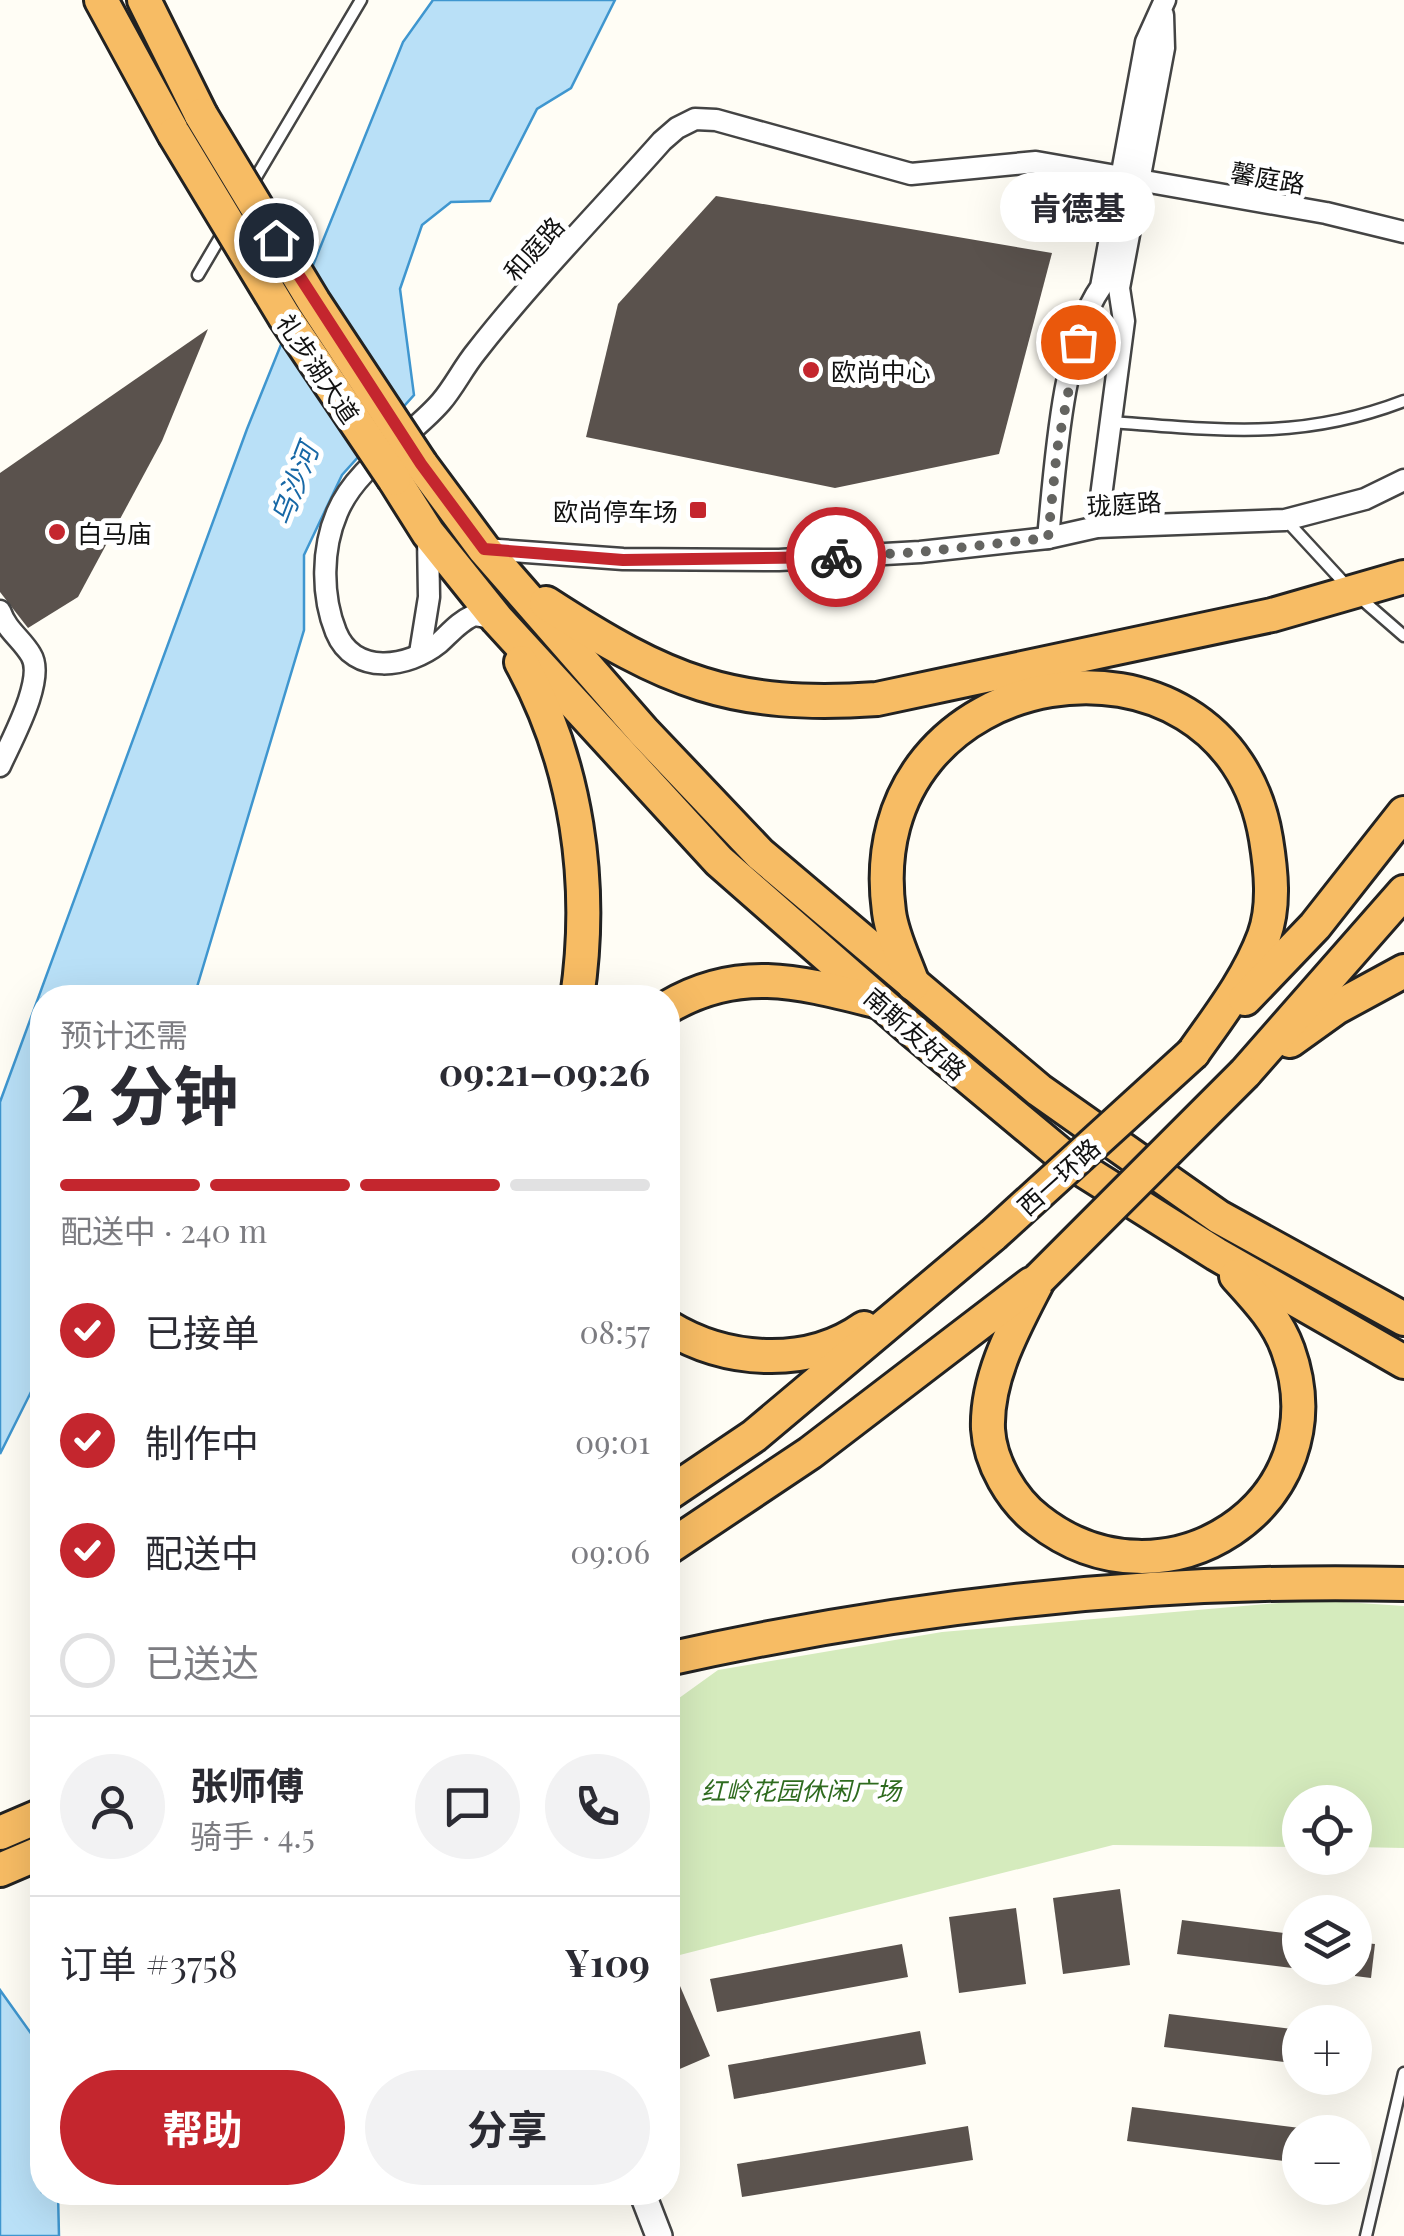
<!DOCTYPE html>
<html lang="zh">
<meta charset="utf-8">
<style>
:root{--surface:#fff;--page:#f2f2f3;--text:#2b2b33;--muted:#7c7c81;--line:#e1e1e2;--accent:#c4262e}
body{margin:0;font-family:"Playfair Display","Noto Sans SC",serif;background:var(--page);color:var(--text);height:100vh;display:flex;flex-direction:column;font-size:38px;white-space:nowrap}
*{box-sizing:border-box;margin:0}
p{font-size:32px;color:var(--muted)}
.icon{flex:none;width:55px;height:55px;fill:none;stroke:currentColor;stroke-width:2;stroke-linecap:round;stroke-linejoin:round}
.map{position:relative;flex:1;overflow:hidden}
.details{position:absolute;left:30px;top:985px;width:650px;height:1220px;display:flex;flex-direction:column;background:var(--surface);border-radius:40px;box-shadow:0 10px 40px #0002}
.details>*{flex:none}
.tools{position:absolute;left:1282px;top:1785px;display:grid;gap:20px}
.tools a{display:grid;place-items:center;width:90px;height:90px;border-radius:50%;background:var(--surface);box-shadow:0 10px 40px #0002;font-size:50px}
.pin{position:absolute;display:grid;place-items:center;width:85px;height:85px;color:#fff;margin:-42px;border:5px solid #fff;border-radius:50%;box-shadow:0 2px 10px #0007}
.courier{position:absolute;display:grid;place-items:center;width:100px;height:100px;margin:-50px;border:8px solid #c4262e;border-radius:50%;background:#fff;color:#222;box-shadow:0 2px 12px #0007}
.bubble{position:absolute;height:70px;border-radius:35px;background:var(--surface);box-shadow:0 10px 40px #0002;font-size:32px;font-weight:700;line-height:70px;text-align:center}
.overview em{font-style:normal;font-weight:700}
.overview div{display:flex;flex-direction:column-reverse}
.overview{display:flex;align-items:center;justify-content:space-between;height:170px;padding:0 30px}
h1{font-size:65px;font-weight:700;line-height:75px}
.bar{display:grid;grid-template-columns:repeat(4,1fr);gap:15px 10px;align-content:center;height:120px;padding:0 30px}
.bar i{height:12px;border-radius:8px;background:var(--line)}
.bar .on{background:var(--accent)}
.bar p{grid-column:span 4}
.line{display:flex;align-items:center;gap:25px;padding:0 30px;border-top:2px solid var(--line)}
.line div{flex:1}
.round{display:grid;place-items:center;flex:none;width:105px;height:105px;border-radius:52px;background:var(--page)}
ol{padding:0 30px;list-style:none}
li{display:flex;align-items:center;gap:30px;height:110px}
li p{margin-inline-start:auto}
li .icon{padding:10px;border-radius:50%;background:var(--accent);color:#fff;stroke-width:4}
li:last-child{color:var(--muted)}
li i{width:55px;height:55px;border:5px solid var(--line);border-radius:50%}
.button{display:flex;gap:20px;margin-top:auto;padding:20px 30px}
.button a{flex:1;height:115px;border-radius:60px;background:var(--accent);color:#fff;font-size:40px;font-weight:700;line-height:115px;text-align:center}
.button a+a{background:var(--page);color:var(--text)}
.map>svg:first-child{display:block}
.green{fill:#d5ebbd}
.water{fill:#b9e0f7;stroke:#3f96cf;stroke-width:2.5}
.building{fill:#5a524d}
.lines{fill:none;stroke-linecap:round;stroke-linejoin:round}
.service-casing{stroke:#444;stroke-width:15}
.minor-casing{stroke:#444;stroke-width:25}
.tertiary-casing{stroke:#444;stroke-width:30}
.trunk-casing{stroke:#222;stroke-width:38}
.service{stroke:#fff;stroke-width:10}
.minor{stroke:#fff;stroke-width:20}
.tertiary{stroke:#fff;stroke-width:25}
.trunk{stroke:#f7bc64;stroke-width:32}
.trunk-bridge-casing{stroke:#222;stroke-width:38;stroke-linecap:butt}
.trunk-bridge{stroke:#f7bc64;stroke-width:32}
.done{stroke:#646461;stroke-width:10;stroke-dasharray:0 18}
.route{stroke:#c4262e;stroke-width:12}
.poi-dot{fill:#c4262e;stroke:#fff;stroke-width:4}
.labels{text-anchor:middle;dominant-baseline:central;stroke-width:10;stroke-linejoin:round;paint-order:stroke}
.street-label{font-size:25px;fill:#111;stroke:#fff}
.poi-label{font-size:25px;fill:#111;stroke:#fff;text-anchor:start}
.park-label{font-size:25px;font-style:italic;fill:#2f6b1f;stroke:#fff}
.water-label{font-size:28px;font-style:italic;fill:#1768a6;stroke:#fff}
</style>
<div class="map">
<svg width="1404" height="2236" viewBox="0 0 1404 2236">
<rect width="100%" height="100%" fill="#fffdf5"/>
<polygon class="green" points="1314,1600 1404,1606 1404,1848 1355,1847 1355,1802 1300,1802 1300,1847 1113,1845 668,1958 668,1706 718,1670 942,1632"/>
<g class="water">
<polygon points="433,0 615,0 571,88 537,109 490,201 451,202 422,225 400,289 414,395 342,475 304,555 304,630 194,997 42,998 42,1370 0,1454 0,1102 247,429 403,42"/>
<polygon points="0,1990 35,2039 42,2071 42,2192 58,2193 59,2236 0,2236"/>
</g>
<g class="building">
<polygon points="716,196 1052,253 999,454 835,488 586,437 618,304"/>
<polygon points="208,329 162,441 78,597 28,628 0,592 0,473"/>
<polygon points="1120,1889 1130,1965 1063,1974 1053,1898"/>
<polygon points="1016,1908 1026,1984 959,1993 949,1917"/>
<polygon points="1182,1920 1300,1935 1300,1969 1177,1954"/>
<polygon points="1355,1942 1375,1944 1371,1978 1355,1976"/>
<polygon points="902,1944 908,1977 717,2012 710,1979"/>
<polygon points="680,1986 710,2056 668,2074 668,1991"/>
<polygon points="1169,2014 1300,2030 1300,2064 1164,2047"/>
<polygon points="920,2031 926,2064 734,2099 728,2065"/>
<polygon points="1132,2107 1300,2128 1300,2163 1127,2141"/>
<polygon points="968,2126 973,2160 742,2197 737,2164"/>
</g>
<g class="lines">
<g class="service-casing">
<g id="service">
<polyline points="252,184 361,0"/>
<polyline points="198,275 225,229"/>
<path d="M1112 422C1220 430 1300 441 1404 401"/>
<polyline points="1286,520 1345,584"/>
<polyline points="1366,603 1404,636"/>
<polyline points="1366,2236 1404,2073"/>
</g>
</g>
<g class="minor-casing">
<g id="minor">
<polyline points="1097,527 1124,321 1119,288 1164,48 1163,15"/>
<path d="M1048 538C1055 469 1062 342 1101 287L1146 42 1165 0"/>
<polyline points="484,549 623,559 779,560 920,552 1048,538 1097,527 1285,520 1365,499 1404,480"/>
<path d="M0 611C7 631 21 638 31 655 46 679 11 741 0 766"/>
<path d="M497 619 474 615C459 622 451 632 439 643 408 668 354 676 336 632 321 595 322 548 337 513 357 465 408 440 441 402 454 387 463 368 476 352 533 279 600 211 662 141L677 128 695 119 716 120 911 174 1036 162 1326 213 1404 232"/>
<polyline points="420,653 429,597 428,536"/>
</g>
</g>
<g class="tertiary-casing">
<polyline id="tertiary" points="642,2192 659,2236"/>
</g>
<g class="trunk-casing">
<g id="trunk">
<polyline points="101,0 174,134"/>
<polyline points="144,0 201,115"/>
<polyline points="421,464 484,549 643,731 760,854 1039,1090 1219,1217 1404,1319"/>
<polyline points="394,479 428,533 497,619 719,861 914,1032 1070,1162 1216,1254 1404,1362"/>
<path d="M546 603C666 681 731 709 877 699L1272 615 1404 577"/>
<path d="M521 662C577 764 594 883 577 998"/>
<path d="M913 984C905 961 892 936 889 912 854 656 1227 601 1266 839 1271 870 1275 906 1264 936 1248 979 1219 1016 1193 1053"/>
<polyline points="1245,999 1315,926 1404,813"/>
<path d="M668 1007C739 965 800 982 875 1001"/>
<polyline points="1290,1041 1336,1008 1404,971"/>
<polyline points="1245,1073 1404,892"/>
<path d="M1039 1279C1016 1324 986 1376 988 1429 990 1463 1012 1500 1038 1520 1164 1619 1343 1504 1288 1350 1278 1321 1256 1298 1236 1276"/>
<path d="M668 1327C725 1362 806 1369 864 1328"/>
<polyline points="668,1494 754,1436 993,1235"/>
<polyline points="668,1548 810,1453 1031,1284"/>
<path d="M668 1659C909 1605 1157 1578 1404 1584"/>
<polyline points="0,1833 42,1815"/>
<polyline points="0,1870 42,1852"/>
</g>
</g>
<use href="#service" class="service"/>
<use href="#minor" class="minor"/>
<use href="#tertiary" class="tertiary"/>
<use href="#trunk" class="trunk"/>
<g class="trunk-bridge-casing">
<g id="trunk-bridge">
<polyline points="201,115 314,302 421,464"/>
<polyline points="174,134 284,316 394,479"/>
<polyline points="993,1235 1193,1053"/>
<polyline points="1039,1279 1245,1073"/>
</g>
</g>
<use href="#trunk-bridge" class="trunk-bridge"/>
</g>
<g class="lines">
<polyline class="done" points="836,557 920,552 1048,538 1057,450 1078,342"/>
<polyline class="route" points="276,240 421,464 484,549 623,560 836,557"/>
</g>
<g class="poi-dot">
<circle cx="811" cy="370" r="10"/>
<rect x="688" y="500" width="20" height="20" rx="5"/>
<circle cx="57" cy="532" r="10"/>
</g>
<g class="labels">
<g class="street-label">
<text transform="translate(1268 177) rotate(10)">馨庭路</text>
<text transform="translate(533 248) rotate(-48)">和庭路</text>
<text transform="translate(319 368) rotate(56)">礼步湖大道</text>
<text transform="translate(1124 503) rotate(-4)">珑庭路</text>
<text transform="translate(916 1033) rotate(41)">南斯友好路</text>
<text transform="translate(1058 1176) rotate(-42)">西一环路</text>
</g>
<g class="poi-label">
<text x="831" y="370">欧尚中心</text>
<text x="678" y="510" text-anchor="end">欧尚停车场</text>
<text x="77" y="532">白马庙</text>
</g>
<g class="park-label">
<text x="801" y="1789">红岭花园休闲广场</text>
</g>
<g class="water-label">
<text transform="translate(293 484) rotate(-69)">乌沙河</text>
</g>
</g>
</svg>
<div class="tools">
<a><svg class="icon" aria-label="locate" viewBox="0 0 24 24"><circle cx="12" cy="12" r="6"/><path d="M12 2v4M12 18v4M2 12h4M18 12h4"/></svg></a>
<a><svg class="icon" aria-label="layers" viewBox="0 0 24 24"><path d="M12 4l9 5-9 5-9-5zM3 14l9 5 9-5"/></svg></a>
<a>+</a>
<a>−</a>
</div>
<div class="pin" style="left:1078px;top:342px;background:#ea580c"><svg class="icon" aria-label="bag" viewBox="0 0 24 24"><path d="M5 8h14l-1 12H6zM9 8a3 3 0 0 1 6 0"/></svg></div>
<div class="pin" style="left:276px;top:240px;background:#1f2937"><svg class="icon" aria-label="home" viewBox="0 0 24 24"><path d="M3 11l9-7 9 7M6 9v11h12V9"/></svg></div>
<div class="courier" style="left:836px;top:557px"><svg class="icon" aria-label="bike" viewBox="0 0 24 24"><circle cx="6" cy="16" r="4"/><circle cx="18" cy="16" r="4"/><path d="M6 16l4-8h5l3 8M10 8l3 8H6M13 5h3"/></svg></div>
<div class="bubble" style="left:1000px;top:172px;width:155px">肯德基</div>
<section class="details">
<div class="overview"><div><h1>2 分钟</h1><p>预计还需</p></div><em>09:21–09:26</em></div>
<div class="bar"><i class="on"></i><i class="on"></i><i class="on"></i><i></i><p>配送中 · 240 m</p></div>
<ol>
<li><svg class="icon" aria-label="check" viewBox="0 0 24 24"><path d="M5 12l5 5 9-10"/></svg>已接单<p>08:57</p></li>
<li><svg class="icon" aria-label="check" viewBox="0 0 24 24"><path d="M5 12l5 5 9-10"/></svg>制作中<p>09:01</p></li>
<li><svg class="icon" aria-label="check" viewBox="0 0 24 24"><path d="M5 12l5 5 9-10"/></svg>配送中<p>09:06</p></li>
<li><i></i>已送达</li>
</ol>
<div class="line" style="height:180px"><a class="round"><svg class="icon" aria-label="person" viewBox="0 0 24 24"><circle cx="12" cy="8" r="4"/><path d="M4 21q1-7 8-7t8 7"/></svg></a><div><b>张师傅</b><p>骑手 · 4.5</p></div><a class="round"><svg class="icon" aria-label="chat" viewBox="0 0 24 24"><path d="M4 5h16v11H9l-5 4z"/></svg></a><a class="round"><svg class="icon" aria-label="phone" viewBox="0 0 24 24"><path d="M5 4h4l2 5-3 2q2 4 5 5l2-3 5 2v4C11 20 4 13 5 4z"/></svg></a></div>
<div class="line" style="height:130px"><div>订单 #3758</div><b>¥109</b></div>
<div class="button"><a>帮助</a><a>分享</a></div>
</section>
</div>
